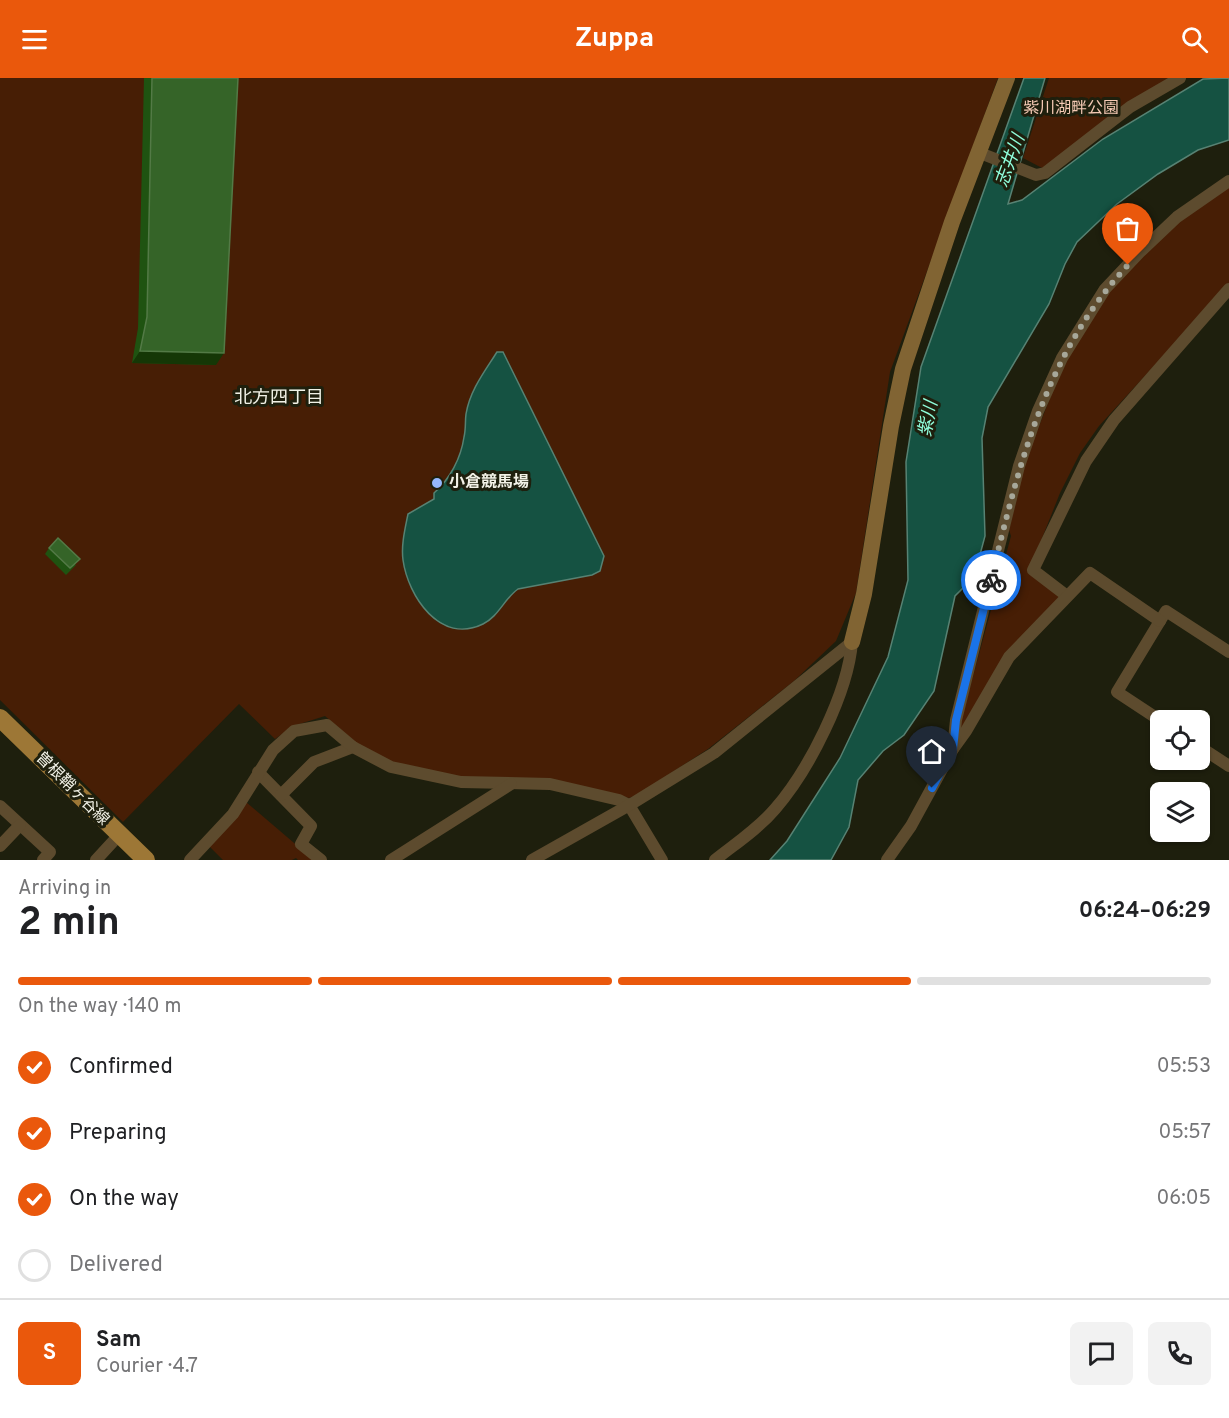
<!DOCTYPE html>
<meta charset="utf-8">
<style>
:root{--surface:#fff;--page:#f2f2f2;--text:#202124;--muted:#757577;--line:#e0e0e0;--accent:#ea580c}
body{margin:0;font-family:Overpass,"Noto Sans JP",sans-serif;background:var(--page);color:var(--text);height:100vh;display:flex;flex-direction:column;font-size:22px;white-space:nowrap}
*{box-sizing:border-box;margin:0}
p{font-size:20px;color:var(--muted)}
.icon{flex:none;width:33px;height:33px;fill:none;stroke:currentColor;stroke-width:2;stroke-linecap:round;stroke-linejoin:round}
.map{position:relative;height:782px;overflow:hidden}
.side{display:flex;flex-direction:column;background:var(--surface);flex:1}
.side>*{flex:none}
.fabs{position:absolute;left:1150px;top:632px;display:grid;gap:12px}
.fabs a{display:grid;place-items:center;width:60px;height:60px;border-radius:9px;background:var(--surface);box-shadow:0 2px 4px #0004;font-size:30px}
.pin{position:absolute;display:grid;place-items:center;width:51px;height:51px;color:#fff;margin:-62px -26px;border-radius:50% 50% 50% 0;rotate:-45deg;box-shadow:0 0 6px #0007}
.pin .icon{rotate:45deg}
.courier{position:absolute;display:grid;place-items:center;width:60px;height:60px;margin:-30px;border:4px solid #1a73e8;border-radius:50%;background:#fff;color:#222;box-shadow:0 2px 8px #0007}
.head em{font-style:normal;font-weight:700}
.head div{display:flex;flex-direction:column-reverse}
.head{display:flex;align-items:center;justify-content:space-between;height:102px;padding:0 18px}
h1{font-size:39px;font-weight:700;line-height:45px}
.bar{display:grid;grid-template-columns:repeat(4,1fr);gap:9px 6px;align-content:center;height:72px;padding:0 18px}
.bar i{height:8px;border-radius:4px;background:var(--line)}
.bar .on{background:var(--accent)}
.bar p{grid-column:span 4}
.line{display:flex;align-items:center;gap:15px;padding:0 18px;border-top:2px solid var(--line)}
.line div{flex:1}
.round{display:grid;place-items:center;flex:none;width:63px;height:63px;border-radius:9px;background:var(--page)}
ol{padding:0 18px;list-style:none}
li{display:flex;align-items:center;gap:18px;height:66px}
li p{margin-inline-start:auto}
li .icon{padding:6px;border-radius:50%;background:var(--accent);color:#fff;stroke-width:4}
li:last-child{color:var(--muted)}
li i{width:33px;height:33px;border:3px solid var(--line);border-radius:50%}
header{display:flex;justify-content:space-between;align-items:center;height:78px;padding:0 18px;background:var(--accent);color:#fff;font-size:27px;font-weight:700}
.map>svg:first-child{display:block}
.green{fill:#471e05}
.water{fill:#155242;stroke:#578273;stroke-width:1.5}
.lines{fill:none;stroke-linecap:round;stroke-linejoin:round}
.street{stroke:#5d4b2e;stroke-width:12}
.secondary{stroke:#816433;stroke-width:16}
.primary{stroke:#9d7736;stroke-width:18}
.wall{fill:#1f5311}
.shaded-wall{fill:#153706}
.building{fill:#356428;stroke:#537a46;stroke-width:1.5}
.done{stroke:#a7a89a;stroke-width:6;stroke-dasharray:0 10.8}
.route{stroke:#1a73e8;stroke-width:8}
.poi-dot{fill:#94b7fd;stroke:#1e1f0d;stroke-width:2}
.labels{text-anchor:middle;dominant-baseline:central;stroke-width:6;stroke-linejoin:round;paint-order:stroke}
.park-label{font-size:16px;fill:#f4c9b4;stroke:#1e1f0d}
.poi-label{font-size:16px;font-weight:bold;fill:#f1f1e6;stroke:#1e1f0d;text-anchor:start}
.street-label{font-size:16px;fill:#f1f1e6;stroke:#1e1f0d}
.water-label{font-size:18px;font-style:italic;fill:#8ffddb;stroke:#1e1f0d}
.neighbourhood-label{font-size:18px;fill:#f1f1e6;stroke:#1e1f0d}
</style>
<header><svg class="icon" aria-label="menu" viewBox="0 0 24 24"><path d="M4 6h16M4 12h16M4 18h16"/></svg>Zuppa<svg class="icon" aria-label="search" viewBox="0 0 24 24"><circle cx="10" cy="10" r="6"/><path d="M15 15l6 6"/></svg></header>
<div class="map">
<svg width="1229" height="782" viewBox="0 0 1229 782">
<rect width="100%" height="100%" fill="#1e1f0d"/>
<g class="green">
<polygon points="0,0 998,0 890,294 856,515 836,563 794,603 708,671 637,717 629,720 573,708 469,700 394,686 362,670 325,638 293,648 275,661 239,626 123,744 0,622"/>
<polygon points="1049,0 1170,0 1044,91 1023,80"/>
<polygon points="1229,107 1229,206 1099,348 1080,375 1060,415 1029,493 1059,519 962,651 959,650 1011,458 1009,452 1024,386 1054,310 1077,262 1110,213 1178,142"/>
<polygon points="246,724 314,782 298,782 296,780 292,782 223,782 209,768"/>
</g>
<g class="water">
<polygon points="1024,0 1045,0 1008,126 1022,122 1103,61 1203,1 1229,0 1229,62 1198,72 1158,96 1117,126 1077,164 1065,186 1049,226 988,329 982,360 985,458 974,499 955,518 934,613 904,657 883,673 858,702 849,749 831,782 770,782 787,763 840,680 888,579 908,502 906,384 921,289"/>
<path d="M497 274H503L604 478 600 493 592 497 518 511C504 521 499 538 483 546 440 567 408 518 403 482 401 467 405 451 408 436L434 421V415C450 401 461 380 464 359 466 351 465 343 466 336 470 312 485 293 497 274Z"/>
</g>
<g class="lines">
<g class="street">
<polyline points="980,75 1036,97 1045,95 1130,29 1180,0"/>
<polyline points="1067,518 1033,492 1086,383 1114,342 1229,211"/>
<polyline points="1161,643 1117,614 1166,533 1229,574"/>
<polyline points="1200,669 1229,688"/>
<polyline points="953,671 956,642 1019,388 1038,333 1062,280 1105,211 1140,174 1177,139 1229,103"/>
<polyline points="258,694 311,748 301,766 321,782"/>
<polyline points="281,717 314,684 353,669"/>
<polyline points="0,728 50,774 43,782"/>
<polyline points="0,768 20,747"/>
<polyline points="96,782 119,757"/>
<polyline points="190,782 233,736 273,672 294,653 327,647 353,669 391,689 461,704 550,706 619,722 629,727 662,782"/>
<polyline points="391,782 511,706"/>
<polyline points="532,782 633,725 714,675 852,564"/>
<path d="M715 782C735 766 758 751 775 731 809 692 848 615 852 564"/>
<polyline points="887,782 911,748 953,671 966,653 1009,579 1090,495 1160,543"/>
</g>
<polyline class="secondary" points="852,564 864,516 891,348 903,291 952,144 1007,0"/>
<polyline class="primary" points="0,640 146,782"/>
</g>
<g class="wall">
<polygon points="144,0 238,0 216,287 132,285 138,250"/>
<polygon points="49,470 76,487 66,497 45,476"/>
</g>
<polygon class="shaded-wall" points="140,273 224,275 216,287 132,285"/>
<g class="building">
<polygon points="152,0 238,0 224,275 140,273 147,239"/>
<polygon points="58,460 80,481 70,490 49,470"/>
</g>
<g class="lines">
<path class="done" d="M991 502C1019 387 1045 276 1128 187"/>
<polyline class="route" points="932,710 953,671 956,642 991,502"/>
</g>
<circle class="poi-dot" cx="437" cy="405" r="6"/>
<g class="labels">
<g class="park-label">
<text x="1071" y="31">紫川湖畔公園</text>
</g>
<g class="poi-label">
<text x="449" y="405">小倉競馬場</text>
</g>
<g class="street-label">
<text transform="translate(72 711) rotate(45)">曽根鞘ヶ谷線</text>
</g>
<g class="water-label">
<text transform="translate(1011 83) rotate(-70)">志井川</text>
<text transform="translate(929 341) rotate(-79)">紫川</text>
</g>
<g class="neighbourhood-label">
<text x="279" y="320">北方四丁目</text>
</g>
</g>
</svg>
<div class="fabs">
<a><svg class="icon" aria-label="locate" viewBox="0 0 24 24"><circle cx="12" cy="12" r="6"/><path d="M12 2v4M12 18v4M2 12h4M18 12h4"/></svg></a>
<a><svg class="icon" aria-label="layers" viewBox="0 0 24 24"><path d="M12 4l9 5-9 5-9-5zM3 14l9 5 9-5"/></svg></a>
</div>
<div class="pin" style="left:1128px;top:187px;background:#ea580c"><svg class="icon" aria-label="bag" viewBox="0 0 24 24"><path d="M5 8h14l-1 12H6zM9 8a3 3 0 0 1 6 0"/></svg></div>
<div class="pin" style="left:932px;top:710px;background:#1f2937"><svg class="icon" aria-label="home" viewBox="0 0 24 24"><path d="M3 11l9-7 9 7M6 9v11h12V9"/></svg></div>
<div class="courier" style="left:991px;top:502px"><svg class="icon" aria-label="bike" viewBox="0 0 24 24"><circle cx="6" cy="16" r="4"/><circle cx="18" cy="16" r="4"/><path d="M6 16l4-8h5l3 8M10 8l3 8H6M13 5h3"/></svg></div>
</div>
<section class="side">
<div class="head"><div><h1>2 min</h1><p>Arriving in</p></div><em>06:24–06:29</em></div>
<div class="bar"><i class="on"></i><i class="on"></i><i class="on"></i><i></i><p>On the way · 140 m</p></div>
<ol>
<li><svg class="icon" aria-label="check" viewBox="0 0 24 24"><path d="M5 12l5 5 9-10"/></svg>Confirmed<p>05:53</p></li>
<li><svg class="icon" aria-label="check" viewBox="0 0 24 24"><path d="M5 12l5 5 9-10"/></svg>Preparing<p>05:57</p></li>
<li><svg class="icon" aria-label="check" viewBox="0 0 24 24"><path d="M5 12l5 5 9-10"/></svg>On the way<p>06:05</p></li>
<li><i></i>Delivered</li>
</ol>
<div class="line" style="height:108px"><b class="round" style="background:var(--accent);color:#fff">S</b><div><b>Sam</b><p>Courier · 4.7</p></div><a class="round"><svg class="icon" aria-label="chat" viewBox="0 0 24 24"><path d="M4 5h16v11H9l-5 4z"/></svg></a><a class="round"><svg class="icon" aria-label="phone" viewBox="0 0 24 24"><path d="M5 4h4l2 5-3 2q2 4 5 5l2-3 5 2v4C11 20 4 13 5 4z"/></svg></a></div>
</section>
